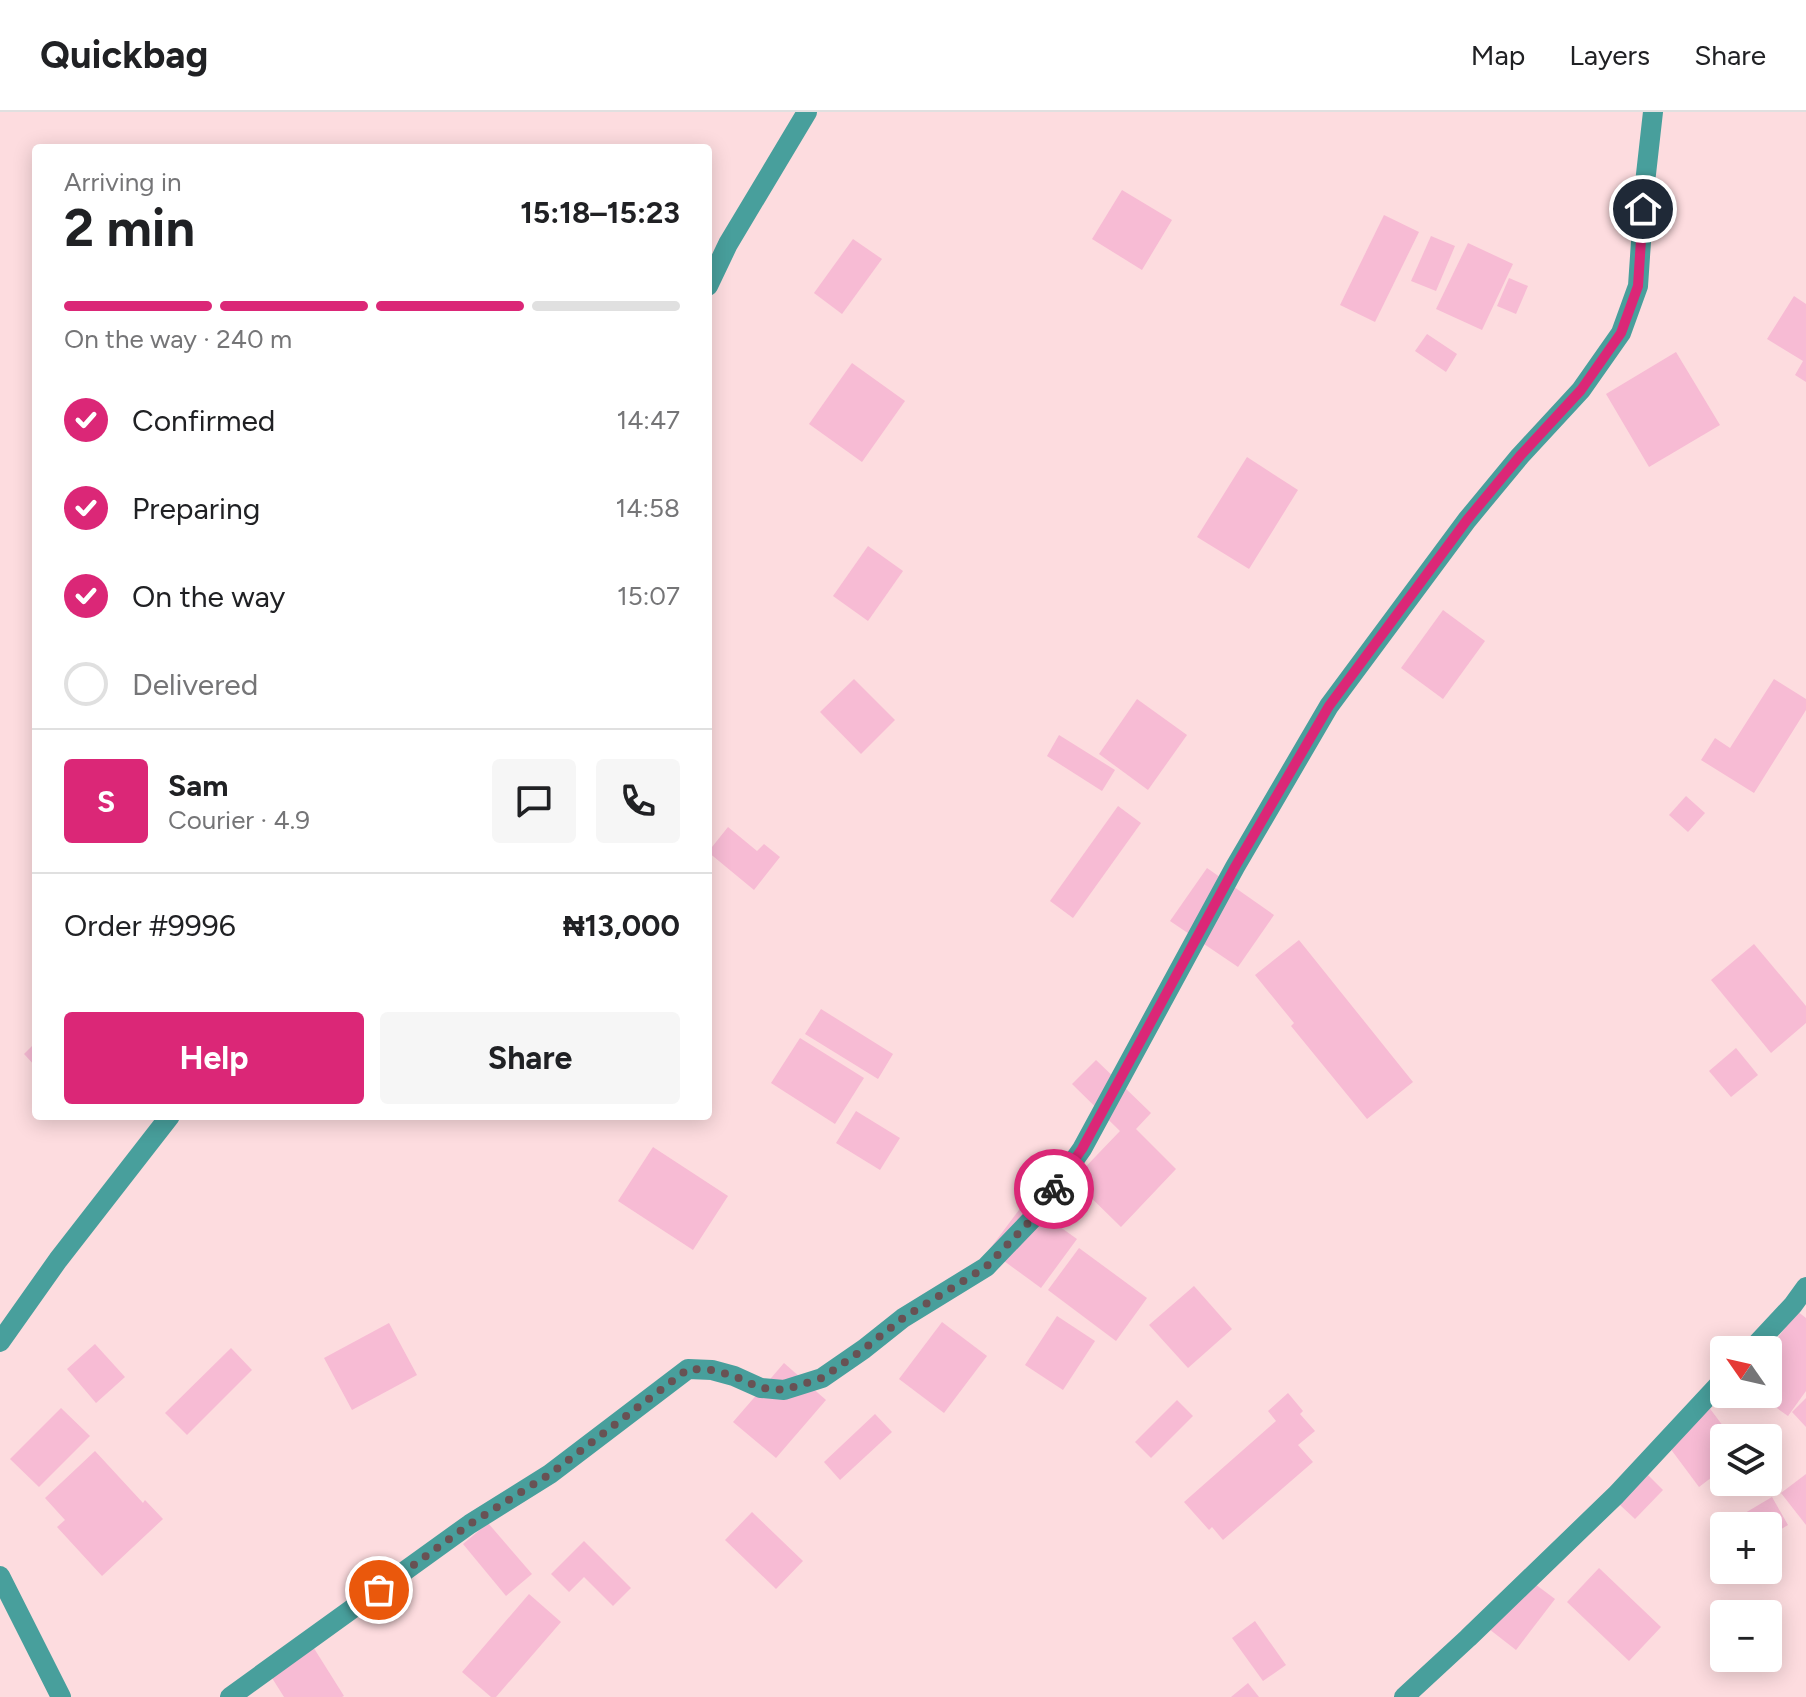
<!DOCTYPE html>
<meta charset="utf-8">
<style>
:root{--surface:#fff;--page:#f6f6f6;--text:#202124;--muted:#757577;--line:#e0e0e0;--accent:#db2777}
body{margin:0;font-family:Figtree,sans-serif;background:var(--page);color:var(--text);height:100vh;display:flex;flex-direction:column;font-size:30px;white-space:nowrap}
*{box-sizing:border-box;margin:0}
p{font-size:26px;color:var(--muted)}
.icon{flex:none;width:44px;height:44px;fill:none;stroke:currentColor;stroke-width:2;stroke-linecap:round;stroke-linejoin:round}
.map{position:relative;flex:1;overflow:hidden}
.panel{position:absolute;left:32px;top:32px;width:680px;height:976px;display:flex;flex-direction:column;background:var(--surface);border-radius:8px;box-shadow:0 4px 20px #0003}
.panel>*{flex:none}
.needle{width:52px;rotate:304deg}
.buttons{position:absolute;left:1710px;top:1224px;display:grid;gap:16px}
.buttons a{display:grid;place-items:center;width:72px;height:72px;border-radius:8px;background:var(--surface);box-shadow:0 4px 20px #0003;font-size:40px}
.pin{position:absolute;display:grid;place-items:center;width:68px;height:68px;color:#fff;margin:-34px;border:4px solid #fff;border-radius:50%;box-shadow:0 2px 8px #0007}
.courier{position:absolute;display:grid;place-items:center;width:80px;height:80px;margin:-40px;border:6px solid #db2777;border-radius:50%;background:#fff;color:#222;box-shadow:0 2px 10px #0007}
.headline em{font-style:normal;font-weight:700}
.headline div{display:flex;flex-direction:column-reverse}
.headline{display:flex;align-items:center;justify-content:space-between;height:136px;padding:0 32px}
h1{font-size:52px;font-weight:700;line-height:60px}
.bar{display:grid;grid-template-columns:repeat(4,1fr);gap:12px 8px;align-content:center;height:96px;padding:0 32px}
.bar i{height:10px;border-radius:6px;background:var(--line)}
.bar .selected{background:var(--accent)}
.bar p{grid-column:span 4}
.line{display:flex;align-items:center;gap:20px;padding:0 32px;border-top:2px solid var(--line)}
.line div{flex:1}
.round{display:grid;place-items:center;flex:none;width:84px;height:84px;border-radius:8px;background:var(--page)}
ol{padding:0 32px;list-style:none}
li{display:flex;align-items:center;gap:24px;height:88px}
li p{margin-inline-start:auto}
li .icon{padding:8px;border-radius:50%;background:var(--accent);color:#fff;stroke-width:4}
li:last-child{color:var(--muted)}
li i{width:44px;height:44px;border:4px solid var(--line);border-radius:50%}
.action{display:flex;gap:16px;margin-top:auto;padding:16px 32px}
.action a{flex:1;height:92px;border-radius:8px;background:var(--accent);color:#fff;font-size:32px;font-weight:700;line-height:92px;text-align:center}
.action a+a{background:var(--page);color:var(--text)}
header{display:flex;align-items:center;gap:48px;box-sizing:border-box;height:112px;padding:0 40px;background:var(--surface);border-bottom:2px solid var(--line)}
header strong{font-size:38px}
nav{display:flex;gap:44px;margin-inline-start:auto;font-size:28px}
.map>svg:first-child{display:block}
.building{fill:#f7bbd4}
.lines{fill:none;stroke-linecap:round;stroke-linejoin:round}
.minor{stroke:#489f9c;stroke-width:20}
.done{stroke:#685254;stroke-width:8;stroke-dasharray:0 14.4}
.route{stroke:#db2777;stroke-width:10}
</style>
<header>
<strong>Quickbag</strong>
<nav><a>Map</a><a>Layers</a><a>Share</a></nav>
</header>
<div class="map">
<svg width="1806" height="1585" viewBox="0 0 1806 1585">
<rect width="100%" height="100%" fill="#fddcdf"/>
<g class="building">
<polygon points="1122,78 1172,108 1142,158 1092,127"/>
<polygon points="1384,103 1419,120 1375,210 1340,193"/>
<polygon points="1431,124 1455,134 1436,179 1411,169"/>
<polygon points="853,127 882,147 842,202 814,181"/>
<polygon points="1468,131 1513,152 1482,218 1436,197"/>
<polygon points="1509,166 1528,174 1516,202 1497,194"/>
<polygon points="1794,184 1806,192 1806,270 1795,263 1803,249 1767,227"/>
<polygon points="1427,222 1457,242 1446,260 1415,239"/>
<polygon points="1676,240 1720,313 1649,355 1606,282"/>
<polygon points="852,251 905,289 862,350 809,312"/>
<polygon points="1247,345 1298,378 1249,457 1197,425"/>
<polygon points="868,434 903,459 868,509 833,484"/>
<polygon points="1443,498 1485,529 1443,587 1401,556"/>
<polygon points="854,567 895,608 861,642 820,600"/>
<polygon points="1774,567 1806,587 1806,598 1754,681 1701,648 1715,626 1730,636"/>
<polygon points="1137,587 1187,623 1148,678 1099,642"/>
<polygon points="1059,623 1115,658 1102,679 1047,644"/>
<polygon points="1686,684 1705,701 1688,720 1669,703"/>
<polygon points="1118,694 1141,711 1073,806 1050,789"/>
<polygon points="728,715 757,739 764,732 780,745 754,778 708,740"/>
<polygon points="1207,756 1274,803 1238,855 1170,809"/>
<polygon points="1299,828 1413,970 1367,1007 1291,914 1294,911 1255,863"/>
<polygon points="1754,832 1806,894 1806,911 1771,941 1711,868"/>
<polygon points="821,897 893,942 878,967 805,922"/>
<polygon points="800,926 864,966 835,1012 771,971"/>
<polygon points="36,930 36,955 24,942"/>
<polygon points="1736,936 1758,963 1731,985 1709,959"/>
<polygon points="1096,948 1151,1001 1136,1017 1176,1057 1121,1115 1073,1068 1120,1019 1072,972"/>
<polygon points="856,999 900,1026 880,1058 836,1031"/>
<polygon points="653,1035 728,1084 693,1138 618,1089"/>
<polygon points="1025,1090 1077,1127 1041,1176 989,1138"/>
<polygon points="1079,1136 1147,1186 1116,1229 1048,1178"/>
<polygon points="1194,1174 1232,1217 1188,1256 1149,1213"/>
<polygon points="1797,1199 1806,1206 1806,1279 1788,1304 1757,1282 1768,1282 1768,1240"/>
<polygon points="1057,1204 1095,1229 1063,1278 1025,1253"/>
<polygon points="942,1210 987,1244 944,1301 899,1267"/>
<polygon points="389,1211 417,1263 352,1298 324,1246"/>
<polygon points="95,1232 125,1265 96,1291 67,1257"/>
<polygon points="231,1236 252,1258 187,1323 165,1301"/>
<polygon points="784,1251 826,1288 776,1346 733,1310"/>
<polygon points="1288,1281 1303,1299 1300,1302 1315,1319 1298,1333 1313,1350 1223,1428 1212,1415 1209,1418 1184,1390 1276,1309 1268,1299"/>
<polygon points="1806,1286 1806,1315 1792,1300"/>
<polygon points="1177,1288 1193,1304 1151,1346 1135,1330"/>
<polygon points="1708,1294 1732,1326 1724,1326 1724,1356 1699,1375 1664,1328"/>
<polygon points="61,1296 90,1324 39,1375 10,1347"/>
<polygon points="875,1302 892,1320 840,1368 824,1350"/>
<polygon points="95,1339 143,1391 145,1388 163,1407 102,1464 57,1415 65,1408 45,1386"/>
<polygon points="1806,1362 1806,1413 1781,1381"/>
<polygon points="1648,1363 1663,1378 1635,1407 1619,1392"/>
<polygon points="1772,1385 1788,1413 1768,1425 1768,1414 1723,1414"/>
<polygon points="752,1400 803,1449 776,1477 725,1428"/>
<polygon points="488,1411 532,1462 506,1484 463,1432"/>
<polygon points="584,1429 631,1476 613,1494 584,1465 569,1480 551,1462"/>
<polygon points="1599,1456 1661,1515 1629,1549 1567,1490"/>
<polygon points="1527,1466 1555,1487 1516,1538 1489,1517"/>
<polygon points="529,1482 561,1510 496,1585 491,1585 462,1560"/>
<polygon points="1255,1509 1286,1553 1263,1569 1232,1526"/>
<polygon points="305,1522 344,1584 342,1585 284,1585 262,1550"/>
<polygon points="1248,1571 1259,1585 1231,1585"/>
</g>
<g class="lines">
<g class="minor">
<polyline points="708,174 728,132 807,0"/>
<polyline points="0,1230 58,1148 170,1004"/>
<polyline points="1751,1238 1793,1193 1806,1175"/>
<polyline points="0,1464 61,1585"/>
<polyline points="230,1585 470,1412 550,1362 688,1257 712,1258 734,1264 761,1276 784,1278 822,1266 864,1237 903,1206 986,1155 1033,1106 1082,1037 1235,755 1329,594 1467,408 1520,344 1581,278 1621,221 1638,174 1645,71 1653,0"/>
<polyline points="1404,1585 1468,1526 1616,1383 1724,1267"/>
</g>
</g>
<g class="lines">
<polyline class="done" points="379,1478 470,1412 550,1362 688,1257 712,1258 734,1264 761,1276 784,1278 822,1266 864,1237 903,1206 986,1155 1033,1106 1054,1077"/>
<polyline class="route" points="1054,1077 1082,1037 1235,755 1329,594 1467,408 1520,344 1581,278 1621,221 1638,174 1643,97"/>
</g>
</svg>
<div class="buttons">
<a><svg class="needle" viewBox="-14 -14 28 28"><path d="M0-13l5 13h-10z" fill="#e53935"/><path d="M0 13l5-13h-10z" fill="#757577"/></svg></a>
<a><svg class="icon" aria-label="layers" viewBox="0 0 24 24"><path d="M12 4l9 5-9 5-9-5zM3 14l9 5 9-5"/></svg></a>
<a>+</a>
<a>−</a>
</div>
<div class="pin" style="left:379px;top:1478px;background:#ea580c"><svg class="icon" aria-label="bag" viewBox="0 0 24 24"><path d="M5 8h14l-1 12H6zM9 8a3 3 0 0 1 6 0"/></svg></div>
<div class="pin" style="left:1643px;top:97px;background:#1f2937"><svg class="icon" aria-label="home" viewBox="0 0 24 24"><path d="M3 11l9-7 9 7M6 9v11h12V9"/></svg></div>
<div class="courier" style="left:1054px;top:1077px"><svg class="icon" aria-label="bike" viewBox="0 0 24 24"><circle cx="6" cy="16" r="4"/><circle cx="18" cy="16" r="4"/><path d="M6 16l4-8h5l3 8M10 8l3 8H6M13 5h3"/></svg></div>
<section class="panel">
<div class="headline"><div><h1>2 min</h1><p>Arriving in</p></div><em>15:18–15:23</em></div>
<div class="bar"><i class="selected"></i><i class="selected"></i><i class="selected"></i><i></i><p>On the way · 240 m</p></div>
<ol>
<li><svg class="icon" aria-label="check" viewBox="0 0 24 24"><path d="M5 12l5 5 9-10"/></svg>Confirmed<p>14:47</p></li>
<li><svg class="icon" aria-label="check" viewBox="0 0 24 24"><path d="M5 12l5 5 9-10"/></svg>Preparing<p>14:58</p></li>
<li><svg class="icon" aria-label="check" viewBox="0 0 24 24"><path d="M5 12l5 5 9-10"/></svg>On the way<p>15:07</p></li>
<li><i></i>Delivered</li>
</ol>
<div class="line" style="height:144px"><b class="round" style="background:var(--accent);color:#fff">S</b><div><b>Sam</b><p>Courier · 4.9</p></div><a class="round"><svg class="icon" aria-label="chat" viewBox="0 0 24 24"><path d="M4 5h16v11H9l-5 4z"/></svg></a><a class="round"><svg class="icon" aria-label="phone" viewBox="0 0 24 24"><path d="M5 4h4l2 5-3 2q2 4 5 5l2-3 5 2v4C11 20 4 13 5 4z"/></svg></a></div>
<div class="line" style="height:104px"><div>Order #9996</div><b>₦13,000</b></div>
<div class="action"><a>Help</a><a>Share</a></div>
</section>
</div>
